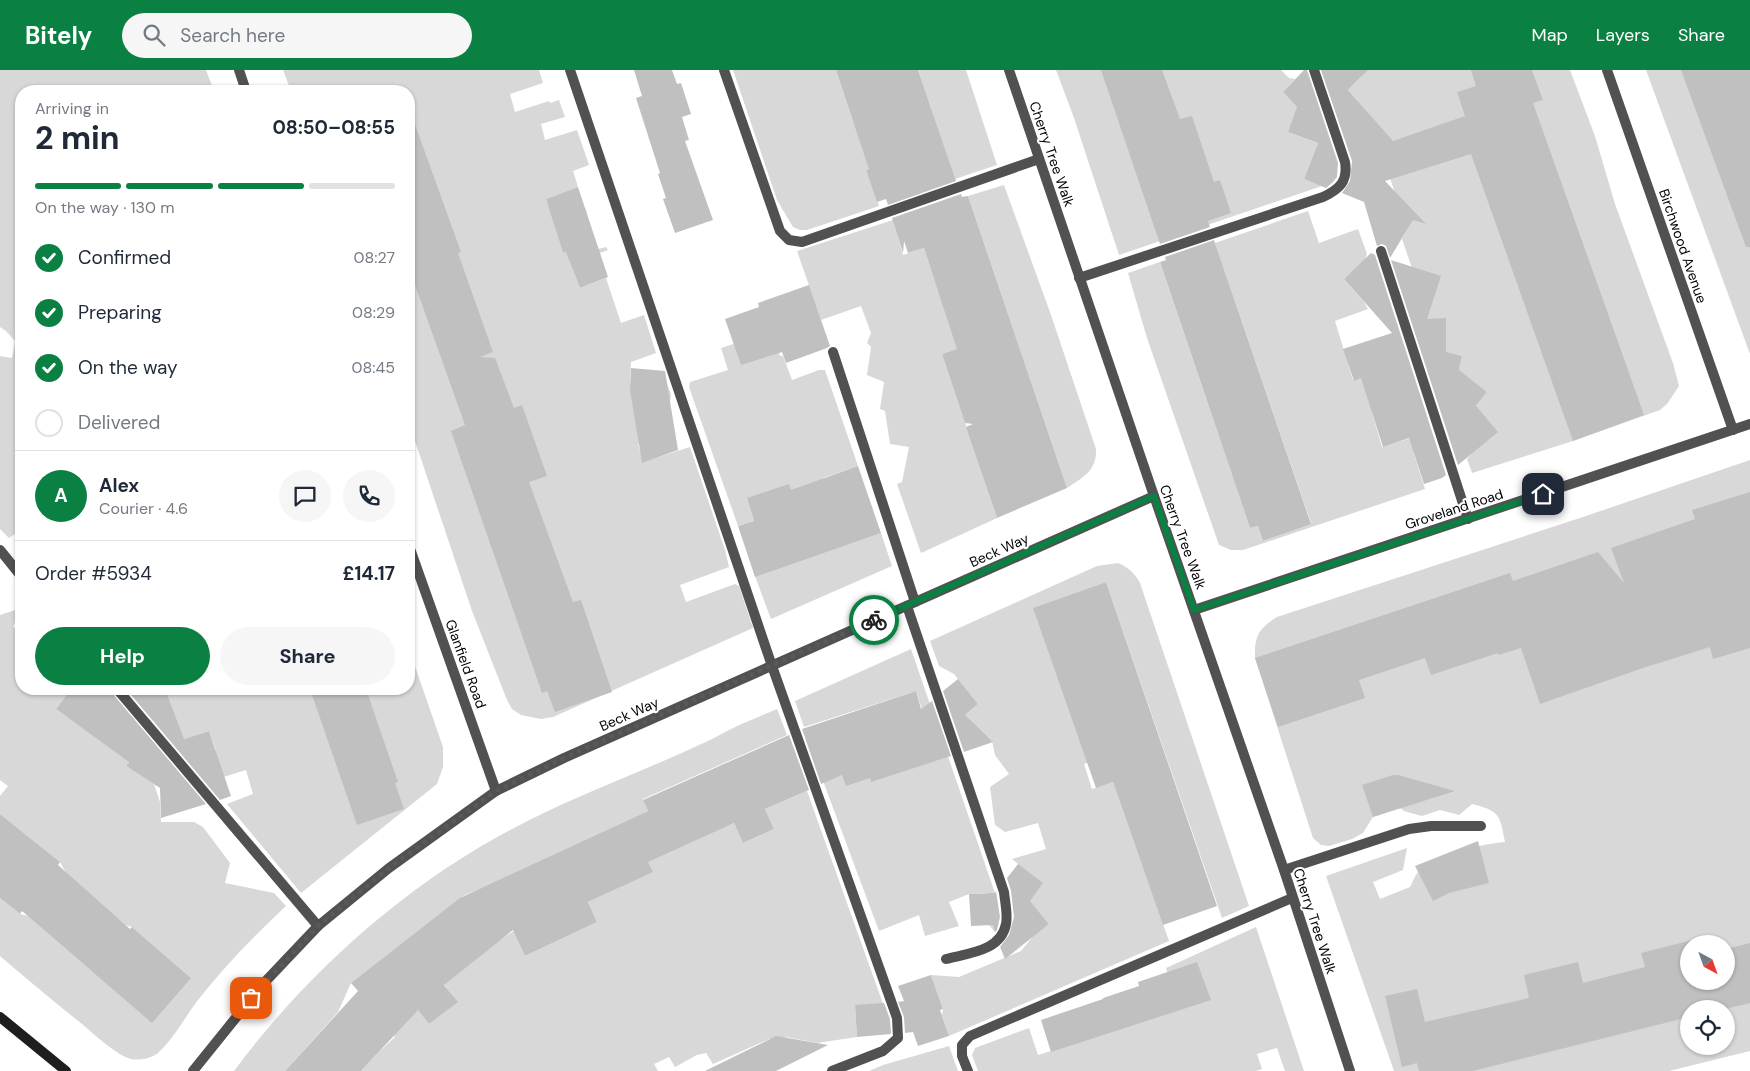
<!DOCTYPE html>
<meta charset="utf-8">
<style>
:root{--surface:#fff;--page:#f6f6f7;--text:#1f2937;--muted:#747a83;--line:#e0e1e3;--accent:#0b8043}
body{margin:0;font-family:"DM Sans",sans-serif;background:var(--page);color:var(--text);height:100vh;display:flex;flex-direction:column;font-size:19px;white-space:nowrap}
*{box-sizing:border-box;margin:0}
p{font-size:16px;color:var(--muted)}
.icon{flex:none;width:28px;height:28px;fill:none;stroke:currentColor;stroke-width:2;stroke-linecap:round;stroke-linejoin:round}
.map{position:relative;flex:1;overflow:hidden}
.sheet{position:absolute;left:15px;top:15px;width:400px;height:610px;display:flex;flex-direction:column;background:var(--surface);border-radius:20px;box-shadow:0 1px 4px #0004}
.sheet>*{flex:none}
.needle{width:32px;rotate:139deg}
.controls{position:absolute;left:1680px;top:865px;display:grid;gap:10px}
.controls a{display:grid;place-items:center;width:55px;height:55px;border-radius:50%;background:var(--surface);box-shadow:0 1px 4px #0004;font-size:25px}
.pin{position:absolute;display:grid;place-items:center;width:42px;height:42px;color:#fff;margin:-21px;border-radius:10px;box-shadow:0 2px 8px #0006}
.courier{position:absolute;display:grid;place-items:center;width:50px;height:50px;margin:-25px;border:4px solid #0b8043;border-radius:50%;background:#fff;color:#222;box-shadow:0 1px 6px #0007}
.summary em{font-style:normal;font-weight:700}
.summary div{display:flex;flex-direction:column-reverse}
.summary{display:flex;align-items:center;justify-content:space-between;height:85px;padding:0 20px}
h1{font-size:32px;font-weight:700;line-height:38px}
.bar{display:grid;grid-template-columns:repeat(4,1fr);gap:8px 5px;align-content:center;height:60px;padding:0 20px}
.bar i{height:6px;border-radius:4px;background:var(--line)}
.bar .selected{background:var(--accent)}
.bar p{grid-column:span 4}
.line{display:flex;align-items:center;gap:12px;padding:0 20px;border-top:1px solid var(--line)}
.line div{flex:1}
.round{display:grid;place-items:center;flex:none;width:52px;height:52px;border-radius:26px;background:var(--page)}
ol{padding:0 20px;list-style:none}
li{display:flex;align-items:center;gap:15px;height:55px}
li p{margin-inline-start:auto}
li .icon{padding:5px;border-radius:50%;background:var(--accent);color:#fff;stroke-width:4}
li:last-child{color:var(--muted)}
li i{width:28px;height:28px;border:2px solid var(--line);border-radius:50%}
.button{display:flex;gap:10px;margin-top:auto;padding:10px 20px}
.button a{flex:1;height:58px;border-radius:30px;background:var(--accent);color:#fff;font-size:20px;font-weight:700;line-height:58px;text-align:center}
.button a+a{background:var(--page);color:var(--text)}
header{display:flex;align-items:center;gap:30px;box-sizing:border-box;height:70px;padding:0 25px;background:var(--accent);color:#fff}
header strong{font-size:24px}
nav{display:flex;gap:28px;margin-inline-start:auto;font-size:18px}
.search{width:350px;height:45px;background:var(--page);display:flex;align-items:center;gap:12px;box-sizing:border-box;padding:0 18px;border-radius:28px;color:var(--muted);font-size:19px}
.map>svg:first-child{display:block}
.green{fill:#d8d8d8;fill-rule:evenodd}
.building{fill:#c0c0c0}
.lines{fill:none;stroke-linecap:round;stroke-linejoin:round}
.lane{stroke:#515151;stroke-width:10}
.street{stroke:#515151;stroke-width:10}
.secondary{stroke:#1e1e1e;stroke-width:10}
.done{stroke:#595959;stroke-width:5;stroke-dasharray:0 9}
.route{stroke:#0b8043;stroke-width:6}
.labels{text-anchor:middle;dominant-baseline:central;stroke-width:4;stroke-linejoin:round;paint-order:stroke}
.street-label{font-size:14px;fill:#000;stroke:#fff}
</style>
<header>
<strong>Bitely</strong>
<div class="search"><svg class="icon" aria-label="search" viewBox="0 0 24 24"><circle cx="10" cy="10" r="6"/><path d="M15 15l6 6"/></svg>Search here</div>
<nav><a>Map</a><a>Layers</a><a>Share</a></nav>
</header>
<div class="map">
<svg width="1750" height="1001" viewBox="0 0 1750 1001">
<rect width="100%" height="100%" fill="#fff"/>
<g class="green">
<polygon points="0,0 206,0 214,21 21,21 21,460 9,468 0,459 0,286 12,288 15,271 6,261 0,257"/>
<polygon points="283,0 539,0 543,13 510,24 515,42 549,31 550,33 559,30 565,47 541,54 545,70 577,60 589,95 573,101 578,117 546,129 553,149 585,138 587,143 554,154 563,183 596,172 598,179 606,177 608,180 571,194 580,218 606,208 621,253 644,245 656,283 631,292 630,313 653,315 667,314 671,324 670,333 633,339 671,363 638,374 643,392 690,377 725,480 729,497 680,515 686,532 735,514 739,516 753,558 553,647 541,649 521,645 512,639 507,630 472,541 409,353 409,21 291,21"/>
<polygon points="733,0 836,0 853,51 888,92 866,100 879,136 807,160 800,160 793,157 777,130"/>
<polygon points="918,0 966,0 997,95 955,109"/>
<polygon points="1056,0 1281,0 1289,8 1295,9 1283,22 1298,38 1288,62 1318,73 1304,109 1322,116 1119,185 1074,48"/>
<polygon points="1356,0 1570,0 1595,66 1615,134 1673,293 1679,316 1667,334 1660,340 1573,371 1472,403 1467,389 1472,383 1465,351 1487,322 1471,310 1455,318 1462,286 1443,282 1446,278 1446,249 1426,249 1414,204 1402,169 1416,144 1397,129 1386,96 1356,56 1369,44 1348,20 1362,6"/>
<polygon points="1646,0 1750,0 1750,284"/>
<path d="M1004 115 1051 245 1096 379C1097 401 1083 407 1067 418L968 126Z"/>
<polygon points="1308,141 1319,173 1358,159 1367,184 1365,190 1344,209 1364,232 1368,239 1335,251 1353,310 1383,301 1392,335 1372,343 1382,377 1414,367 1414,384 1425,419 1243,480 1231,480 1219,475 1147,268 1128,203 1160,192 1250,458 1258,456 1263,471 1311,453 1215,173"/>
<polygon points="893,150 903,185 924,178 958,279 942,284 997,448 921,483 897,414 902,412 909,377 890,374 885,341 880,339 884,312 867,305 871,277 867,273 871,263 861,236 821,250 797,181"/>
<polygon points="768,263 773,265 780,286 783,286 792,310 819,300 825,300 858,396 823,408 829,427 747,428 754,451 738,456 689,317 690,312 728,300 721,278"/>
<path d="M1750 390V981L1669 1001H1394L1326 806 1407 778 1403 800 1373 812 1380 829 1410 817C1413 812 1415 804 1420 800 1440 785 1480 774 1505 772 1500 745 1500 741 1472 734L1459 745 1440 740 1422 746 1404 741 1400 738 1373 747 1363 763 1352 769 1329 776 1321 775 1313 768 1255 588C1254 566 1259 558 1277 547L1583 447ZM1689 874H1726V911H1689ZM1689 939H1726V976H1689Z"/>
<polygon points="881,463 892,496 771,549 753,501 813,486"/>
<path d="M1118 493C1129 498 1134 502 1140 513L1249 836 1222 848 1106 512 1034 538 1105 687 1084 694 1092 719 1113 712 1169 871 949 966 942 945 943 939 931 905 959 907 1021 881 1034 865 1049 854 1028 829 1018 794 1012 789 1046 779 1038 753 1005 762 995 755 990 717 1009 704 995 685 992 671 964 646 978 634 954 604 939 596 930 571 1097 496Z"/>
<path d="M21 538 13 557 21 561V619H71L56 639 91 664 137 679 126 696 154 714 160 732 161 752H194L203 757 230 793 225 813 274 823 286 836C254 866 225 896 198 930 185 947 175 967 159 982 153 988 140 991 131 989 116 985 94 964 82 954 54 932 27 909 0 886V828L20 844 28 846 93 902 191 908 132 857 125 855 66 803 60 792 0 744V726L8 716 0 710V545Z"/>
<polygon points="409,579 443,677 443,697 437,714 301,823 227,734 253,724 246,700 214,710 200,685 216,680 209,661 184,669 156,630 151,619 409,619"/>
<polygon points="911,579 996,826 998,851 995,862 989,855 987,823 969,824 949,832 959,856 925,866 919,845 879,861 823,711 842,705 870,708 871,711 938,690 916,621 804,657 795,631"/>
<path d="M777 639 787 665 643 729 648 741 497 812 465 825 351 913 338 942 285 1001H234C306 904 404 816 512 759 572 727 637 704 699 675 709 671 719 665 729 660 745 652 761 646 777 639Z"/>
<polygon points="807,721 887,945 884,962 876,965 873,934 855,936 857,967 817,973 786,967 782,985 769,969 713,994 706,983 697,985 675,997 669,987 654,994 658,1001 361,1001 380,981 395,967 386,958 415,936 429,954 457,932 444,914 500,870 514,861 525,886 597,852 588,832 620,817 646,789 734,753 743,773 774,759 765,739"/>
<polygon points="1256,857 1304,1001 1285,1001 1277,978 1257,984 1262,999 1256,1001 978,1001 972,985 975,978 1029,958 1038,985 1071,975 1177,932 1166,898"/>
<polygon points="949,976 958,1001 869,1001 883,995"/>
</g>
<g class="building">
<polygon points="634,0 672,0 677,14 681,13 691,44 682,47 689,70 685,71 713,150 675,163 663,129 666,128 658,104 660,103 636,28 642,26"/>
<polygon points="836,0 918,0 956,111 888,135 886,129 877,132 866,100 869,99"/>
<polygon points="1101,0 1162,0 1180,49 1192,46 1214,112 1220,110 1231,143 1208,151 1210,157 1160,174"/>
<polygon points="1304,0 1307,0 1338,93 1337,107 1333,112 1326,118 1304,109 1318,73 1288,62 1297,37 1283,22"/>
<polygon points="1321,0 1368,0 1348,20 1393,71 1465,46 1457,22 1476,16 1471,0 1532,0 1543,30 1533,33 1644,345 1573,371 1471,84 1385,111 1426,154 1413,150 1390,188 1386,176 1382,174 1377,176 1364,132 1342,123 1350,111 1352,91"/>
<polygon points="1681,0 1750,0 1750,177 1746,177"/>
<polygon points="413,49 461,182 458,183 493,282 480,287 495,288 514,338 522,335 547,406 529,412 573,532 581,530 612,622 555,642 547,621 542,623 451,361 465,355 409,198 409,50"/>
<polygon points="578,117 608,207 580,218 566,182 563,183 546,129"/>
<polygon points="961,124 962,127 968,126 1067,418 997,448 966,357 973,354 965,353 942,284 957,279 924,178 908,183 904,171 903,183 892,148"/>
<polygon points="1214,170 1311,454 1263,471 1258,456 1250,458 1160,192 1166,190 1165,187"/>
<polygon points="1371,183 1375,185 1446,405 1442,408 1424,414 1409,368 1383,377 1361,308 1354,311 1343,279 1392,263 1344,209"/>
<polygon points="1391,190 1441,206 1427,249 1446,248 1446,282 1462,286 1459,300 1487,322 1476,336 1498,362 1458,395"/>
<polygon points="809,215 830,276 827,278 786,293 782,282 741,295 725,249 759,237 758,233"/>
<polygon points="631,298 665,301 678,380 642,393 630,320"/>
<polygon points="858,396 881,463 755,507 738,456 754,451 747,428 789,414 791,420"/>
<polygon points="1750,422 1750,578 1713,589 1710,577 1643,598 1540,634 1521,578 1499,585 1498,583 1431,605 1425,588 1359,610 1365,628 1278,657 1255,588 1510,503 1513,511 1598,482 1624,513 1611,478 1695,449 1692,440"/>
<polygon points="1106,512 1217,836 1163,855 1113,712 1096,718 1033,538"/>
<polygon points="958,609 978,634 965,645 993,672 964,682 943,621"/>
<polygon points="71,619 110,619 112,623 206,734 161,748 160,718 126,696 129,692 56,639"/>
<polygon points="126,619 165,619 184,669 209,661 231,726 220,730"/>
<polygon points="310,619 366,619 398,712 395,713 404,739 357,755"/>
<polygon points="916,621 921,639 932,631 951,686 871,712 870,708 846,716 842,705 821,714 802,659"/>
<polygon points="789,665 809,720 765,739 774,759 743,773 734,753 648,792 653,802 588,832 597,852 525,886 513,860 444,915 458,932 429,954 418,940 361,1001 285,1001 358,921 351,913 460,828 648,741 643,730"/>
<polygon points="1393,705 1398,705 1455,721 1373,747 1362,715"/>
<polygon points="0,744 60,792 58,795 130,859 132,857 191,908 152,953 22,841 20,844 0,828"/>
<polygon points="1478,771 1489,813 1449,823 1433,831 1415,796"/>
<polygon points="1018,794 1043,813 1030,831 1049,854 1005,889 1000,877 1009,865 1014,847 1011,821 1007,808"/>
<polygon points="996,821 1000,847 997,860 995,862 993,855 971,856 969,824 995,823"/>
<polygon points="1696,869 1697,874 1689,874 1689,911 1726,911 1726,879 1750,873 1750,933 1725,939 1689,939 1689,947 1473,1001 1419,1001 1417,993 1402,997 1385,926 1417,919 1425,952 1529,928 1524,905 1578,892 1583,913 1645,897 1641,883"/>
<polygon points="1197,892 1211,930 1051,982 1041,950 1103,929 1103,928 1139,916 1138,912"/>
<polygon points="931,905 943,939 940,940 949,966 918,976 913,962 905,963 904,947 898,932 904,931 898,916"/>
<polygon points="884,933 890,949 891,964 857,967 855,935"/>
<polygon points="776,966 828,975 776,1001 705,1001"/>
</g>
<g class="lines">
<g class="lane">
<polyline points="570,0 772,596 897,948 898,968 883,981 832,1001"/>
<polyline points="724,0 780,161 789,170 802,172 1039,89"/>
<polyline points="1381,181 1468,449"/>
<path d="M1079 208 1323 127C1340 119 1348 111 1345 92L1314 0"/>
<polyline points="833,282 915,532"/>
<polyline points="0,480 21,506"/>
<path d="M907 536 1004 822C1005 832 1008 845 1006 854 1001 881 969 883 946 889"/>
<polyline points="117,619 318,856"/>
<polyline points="1284,800 1409,759 1431,756 1481,756"/>
<polyline points="968,1001 962,986 962,975 970,966 1292,828"/>
</g>
<g class="street">
<polyline points="239,0 246,21"/>
<polyline points="1009,0 1154,426 1284,800 1350,1001"/>
<polyline points="1607,0 1733,360"/>
<polyline points="409,476 496,721"/>
<polyline points="1194,540 1750,354"/>
<polyline points="193,1001 263,914 318,856 389,798 496,721 564,688 1154,426"/>
</g>
<polyline class="secondary" points="0,947 66,1001"/>
</g>
<g class="lines">
<polyline class="done" points="251,928 318,856 389,798 496,721 564,688 874,550"/>
<polyline class="route" points="874,550 1154,426 1194,540 1543,424"/>
</g>
<g class="labels">
<g class="street-label">
<text transform="translate(1052 84) rotate(71)">Cherry Tree Walk</text>
<text transform="translate(1683 176) rotate(71)">Birchwood Avenue</text>
<text transform="translate(1454 439) rotate(-18)">Groveland Road</text>
<text transform="translate(1183 467) rotate(70)">Cherry Tree Walk</text>
<text transform="translate(999 480) rotate(-24)">Beck Way</text>
<text transform="translate(466 594) rotate(70)">Glanfield Road</text>
<text transform="translate(629 644) rotate(-24)">Beck Way</text>
<text transform="translate(1315 851) rotate(72)">Cherry Tree Walk</text>
</g>
</g>
</svg>
<div class="controls">
<a><svg class="needle" viewBox="-14 -14 28 28"><path d="M0-13l5 13h-10z" fill="#e53935"/><path d="M0 13l5-13h-10z" fill="#747a83"/></svg></a>
<a><svg class="icon" aria-label="locate" viewBox="0 0 24 24"><circle cx="12" cy="12" r="6"/><path d="M12 2v4M12 18v4M2 12h4M18 12h4"/></svg></a>
</div>
<div class="pin" style="left:251px;top:928px;background:#ea580c"><svg class="icon" aria-label="bag" viewBox="0 0 24 24"><path d="M5 8h14l-1 12H6zM9 8a3 3 0 0 1 6 0"/></svg></div>
<div class="pin" style="left:1543px;top:424px;background:#1f2937"><svg class="icon" aria-label="home" viewBox="0 0 24 24"><path d="M3 11l9-7 9 7M6 9v11h12V9"/></svg></div>
<div class="courier" style="left:874px;top:550px"><svg class="icon" aria-label="bike" viewBox="0 0 24 24"><circle cx="6" cy="16" r="4"/><circle cx="18" cy="16" r="4"/><path d="M6 16l4-8h5l3 8M10 8l3 8H6M13 5h3"/></svg></div>
<section class="sheet">
<div class="summary"><div><h1>2 min</h1><p>Arriving in</p></div><em>08:50–08:55</em></div>
<div class="bar"><i class="selected"></i><i class="selected"></i><i class="selected"></i><i></i><p>On the way · 130 m</p></div>
<ol>
<li><svg class="icon" aria-label="check" viewBox="0 0 24 24"><path d="M5 12l5 5 9-10"/></svg>Confirmed<p>08:27</p></li>
<li><svg class="icon" aria-label="check" viewBox="0 0 24 24"><path d="M5 12l5 5 9-10"/></svg>Preparing<p>08:29</p></li>
<li><svg class="icon" aria-label="check" viewBox="0 0 24 24"><path d="M5 12l5 5 9-10"/></svg>On the way<p>08:45</p></li>
<li><i></i>Delivered</li>
</ol>
<div class="line" style="height:90px"><b class="round" style="background:var(--accent);color:#fff">A</b><div><b>Alex</b><p>Courier · 4.6</p></div><a class="round"><svg class="icon" aria-label="chat" viewBox="0 0 24 24"><path d="M4 5h16v11H9l-5 4z"/></svg></a><a class="round"><svg class="icon" aria-label="phone" viewBox="0 0 24 24"><path d="M5 4h4l2 5-3 2q2 4 5 5l2-3 5 2v4C11 20 4 13 5 4z"/></svg></a></div>
<div class="line" style="height:65px"><div>Order #5934</div><b>£14.17</b></div>
<div class="button"><a>Help</a><a>Share</a></div>
</section>
</div>
